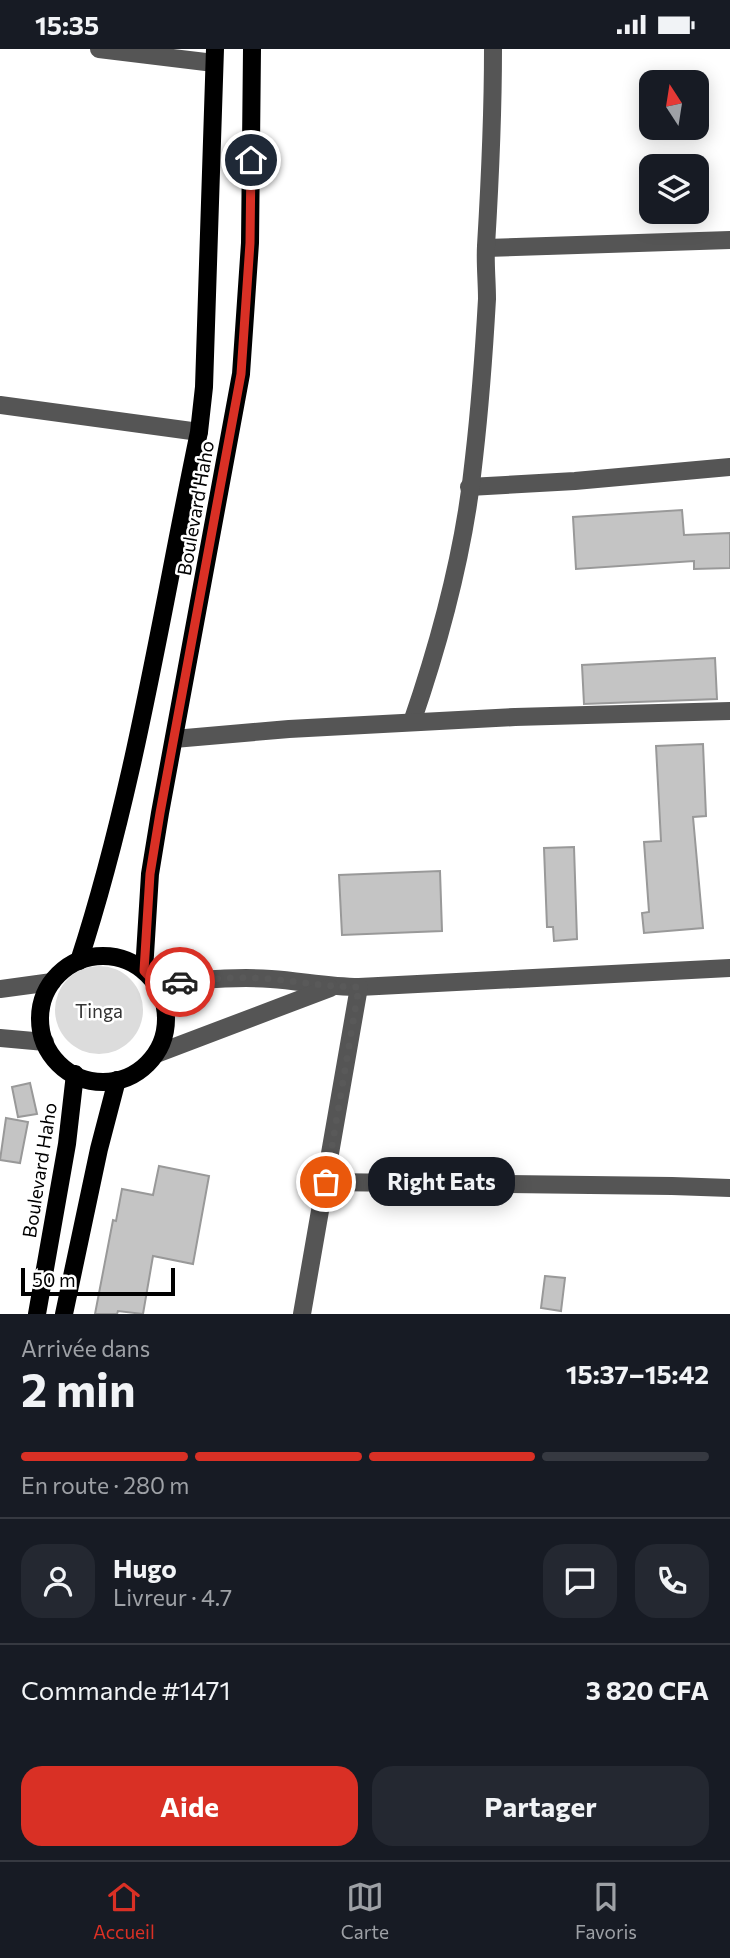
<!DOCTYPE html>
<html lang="fr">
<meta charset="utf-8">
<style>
:root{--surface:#171b24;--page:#242831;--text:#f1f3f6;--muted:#9ea1a6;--line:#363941;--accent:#d93025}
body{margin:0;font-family:Commissioner,sans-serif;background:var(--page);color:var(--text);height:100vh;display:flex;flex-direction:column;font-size:26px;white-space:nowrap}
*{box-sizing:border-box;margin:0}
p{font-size:23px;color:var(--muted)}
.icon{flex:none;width:38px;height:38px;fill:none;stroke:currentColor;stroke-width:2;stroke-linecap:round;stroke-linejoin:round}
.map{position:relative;height:1265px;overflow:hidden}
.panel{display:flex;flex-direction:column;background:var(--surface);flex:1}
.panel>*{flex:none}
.needle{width:46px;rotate:348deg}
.fabs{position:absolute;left:639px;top:21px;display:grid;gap:14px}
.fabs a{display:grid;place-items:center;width:70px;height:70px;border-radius:14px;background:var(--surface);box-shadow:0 4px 18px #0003;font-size:35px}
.scale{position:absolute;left:21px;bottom:18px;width:154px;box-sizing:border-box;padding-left:7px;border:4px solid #000;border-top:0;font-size:19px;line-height:24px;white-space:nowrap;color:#000;-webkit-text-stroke:5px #fff;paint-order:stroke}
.pin{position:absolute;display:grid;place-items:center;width:60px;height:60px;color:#fff;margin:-30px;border:4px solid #fff;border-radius:50%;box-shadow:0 2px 7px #0007}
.courier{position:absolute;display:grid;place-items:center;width:70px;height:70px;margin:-35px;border:5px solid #d93025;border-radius:50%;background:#fff;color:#222;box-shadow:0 2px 9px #0007}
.bubble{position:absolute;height:49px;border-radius:21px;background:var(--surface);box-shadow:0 4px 18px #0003;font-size:23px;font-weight:700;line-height:49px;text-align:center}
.head em{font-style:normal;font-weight:700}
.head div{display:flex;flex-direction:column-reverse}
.head{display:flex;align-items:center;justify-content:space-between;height:119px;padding:0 21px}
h1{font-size:46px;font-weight:700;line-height:52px}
.bar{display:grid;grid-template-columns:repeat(4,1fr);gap:10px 7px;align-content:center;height:84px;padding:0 21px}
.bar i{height:9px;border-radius:5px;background:var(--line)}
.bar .on{background:var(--accent)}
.bar p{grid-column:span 4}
.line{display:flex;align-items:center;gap:18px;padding:0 21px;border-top:2px solid var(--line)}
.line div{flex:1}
.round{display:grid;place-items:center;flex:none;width:74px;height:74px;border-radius:21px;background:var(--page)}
.cta{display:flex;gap:14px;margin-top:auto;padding:14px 21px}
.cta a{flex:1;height:80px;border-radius:21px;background:var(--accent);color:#fff;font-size:28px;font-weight:700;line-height:80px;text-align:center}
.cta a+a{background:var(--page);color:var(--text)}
.status{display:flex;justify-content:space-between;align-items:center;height:49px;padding:0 35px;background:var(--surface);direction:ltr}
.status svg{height:19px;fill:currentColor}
.menu{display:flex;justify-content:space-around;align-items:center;height:98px;border-top:2px solid var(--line);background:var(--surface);font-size:19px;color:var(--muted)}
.menu a{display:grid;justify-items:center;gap:4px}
.menu .on{color:var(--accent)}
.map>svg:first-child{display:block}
.green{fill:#dcdcdc}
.building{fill:#c4c4c4;stroke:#999;stroke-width:2}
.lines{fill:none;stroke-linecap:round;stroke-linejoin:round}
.minor{stroke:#555;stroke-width:18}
.major{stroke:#000;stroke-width:18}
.done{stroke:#595959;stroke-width:7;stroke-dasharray:0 12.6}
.route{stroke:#d93025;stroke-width:9}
.labels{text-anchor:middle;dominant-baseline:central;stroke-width:5;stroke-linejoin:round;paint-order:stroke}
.street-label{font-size:19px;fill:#000;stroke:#fff}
.park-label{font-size:19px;fill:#333;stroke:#fff}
</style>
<div class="status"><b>15:35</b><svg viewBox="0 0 49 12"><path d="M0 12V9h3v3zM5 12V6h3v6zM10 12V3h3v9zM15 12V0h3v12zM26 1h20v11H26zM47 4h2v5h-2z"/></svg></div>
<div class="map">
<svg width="730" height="1265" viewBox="0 0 730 1265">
<rect width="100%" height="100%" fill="#fff"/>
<circle class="green" cx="99" cy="961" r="44"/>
<g class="building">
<polygon points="682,461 684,486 730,484 730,519 694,520 694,512 576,520 573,468"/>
<polygon points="715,609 717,650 584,655 582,616"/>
<polygon points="703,695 706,767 693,768 703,879 644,884 642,864 649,863 644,793 661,792 656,697"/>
<polygon points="574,798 577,890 554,892 553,878 547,878 544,799"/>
<polygon points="440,822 442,882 342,886 339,826"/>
<polygon points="30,1034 37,1065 18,1068 12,1038"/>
<polygon points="6,1069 28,1073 20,1114 0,1111"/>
<polygon points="159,1117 209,1127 193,1215 153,1207 143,1265 118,1262 117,1265 95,1265 113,1171 116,1172 122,1140 153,1146"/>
<polygon points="545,1227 565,1229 561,1262 541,1259"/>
</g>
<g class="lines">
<g class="minor">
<polyline points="99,0 214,14"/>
<polyline points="486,199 730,191"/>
<polyline points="0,356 199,383"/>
<polyline points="469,438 575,432 730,418"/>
<path d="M412 673C441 589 465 499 474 409 480 357 484 303 487 250 487 232 485 215 486 197 490 131 493 66 493 0"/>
<polyline points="174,690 289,680 515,668 730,662"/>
<path d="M156 935C194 932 233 927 271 930 301 932 329 938 359 938L730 919"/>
<polyline points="0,940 52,933"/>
<polyline points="0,989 45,993"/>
<polyline points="156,1005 330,939"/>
<polyline points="326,1133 672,1137 730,1139"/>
<polyline points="302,1265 359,938"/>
</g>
<g class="major">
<circle cx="103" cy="970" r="63"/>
<path d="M79 912C135 740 162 559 199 383L204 338 215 0"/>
<polyline points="144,922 150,825 160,764 241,325 250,194 252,0"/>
<polyline points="37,1265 67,1095 75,1025"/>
<polyline points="64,1265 99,1100 117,1031"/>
</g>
</g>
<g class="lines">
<path class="done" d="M180 933C211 930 242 927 272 930 301 933 329 938 359 938L326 1133"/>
<polyline class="route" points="180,933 156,935 144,922 150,825 160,764 241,325 250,194 251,111"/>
</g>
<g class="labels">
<g class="street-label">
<text transform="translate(195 459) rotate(-80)">Boulevard Haho</text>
<text transform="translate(39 1121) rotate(-81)">Boulevard Haho</text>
</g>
<g class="park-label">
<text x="99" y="961">Tinga</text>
</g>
</g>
</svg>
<div class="fabs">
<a><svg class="needle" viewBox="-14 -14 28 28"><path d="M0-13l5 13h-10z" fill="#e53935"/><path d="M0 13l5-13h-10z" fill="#9ea1a6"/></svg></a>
<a><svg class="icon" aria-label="layers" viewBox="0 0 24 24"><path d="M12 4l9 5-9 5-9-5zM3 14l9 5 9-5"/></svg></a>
</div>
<div class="scale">50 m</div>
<div class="pin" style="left:326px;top:1133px;background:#ea580c"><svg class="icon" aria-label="bag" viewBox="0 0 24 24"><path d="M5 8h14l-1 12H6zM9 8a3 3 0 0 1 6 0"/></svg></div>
<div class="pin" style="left:251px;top:111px;background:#1f2937"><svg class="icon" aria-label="home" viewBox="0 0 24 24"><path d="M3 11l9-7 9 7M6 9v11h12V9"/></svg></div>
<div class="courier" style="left:180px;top:933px"><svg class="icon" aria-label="car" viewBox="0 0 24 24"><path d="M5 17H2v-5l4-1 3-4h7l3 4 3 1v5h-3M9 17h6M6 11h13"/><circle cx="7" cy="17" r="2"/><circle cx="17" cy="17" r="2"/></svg></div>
<div class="bubble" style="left:368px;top:1108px;width:147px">Right Eats</div>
</div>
<section class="panel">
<div class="head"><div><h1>2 min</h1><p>Arrivée dans</p></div><em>15:37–15:42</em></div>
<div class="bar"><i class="on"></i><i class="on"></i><i class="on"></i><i></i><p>En route · 280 m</p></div>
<div class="line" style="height:126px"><a class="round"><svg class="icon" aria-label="person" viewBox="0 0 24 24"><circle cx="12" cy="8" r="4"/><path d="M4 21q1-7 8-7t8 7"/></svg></a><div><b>Hugo</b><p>Livreur · 4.7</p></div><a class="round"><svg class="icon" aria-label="chat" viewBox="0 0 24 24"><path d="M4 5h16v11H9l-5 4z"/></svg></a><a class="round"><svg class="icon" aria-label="phone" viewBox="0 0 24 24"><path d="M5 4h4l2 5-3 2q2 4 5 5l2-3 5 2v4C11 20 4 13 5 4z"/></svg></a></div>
<div class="line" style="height:91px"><div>Commande #1471</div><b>3 820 CFA</b></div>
<div class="cta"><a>Aide</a><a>Partager</a></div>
</section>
<nav class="menu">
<a class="on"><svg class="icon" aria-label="home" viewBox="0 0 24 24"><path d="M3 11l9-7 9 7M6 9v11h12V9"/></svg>Accueil</a>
<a><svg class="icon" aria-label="map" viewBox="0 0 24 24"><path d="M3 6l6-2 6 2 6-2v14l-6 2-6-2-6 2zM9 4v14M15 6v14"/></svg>Carte</a>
<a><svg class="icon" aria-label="saved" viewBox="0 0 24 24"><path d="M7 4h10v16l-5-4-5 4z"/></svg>Favoris</a>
</nav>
